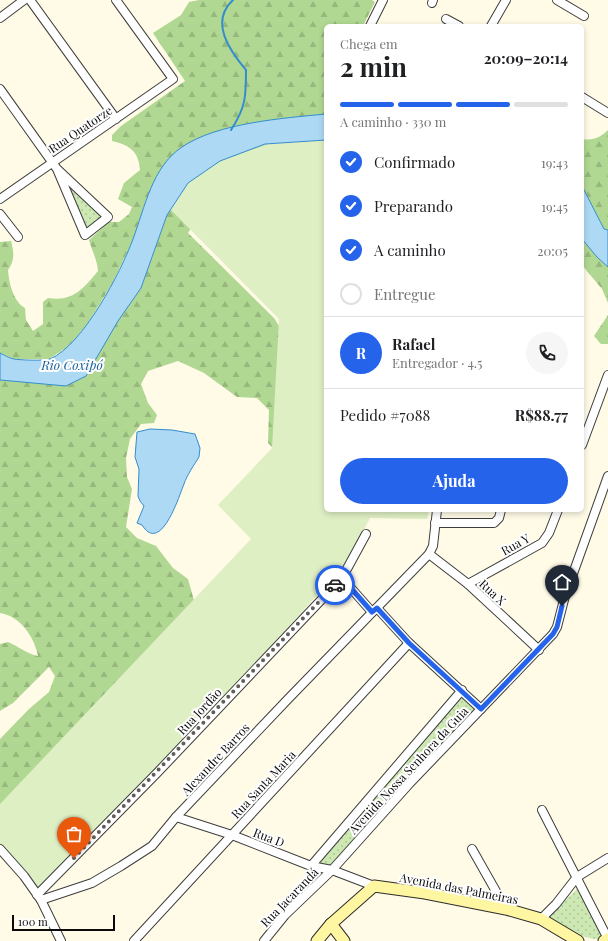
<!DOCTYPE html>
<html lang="pt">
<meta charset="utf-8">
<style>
:root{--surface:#fff;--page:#f6f6f6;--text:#202124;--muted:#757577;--line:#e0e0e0;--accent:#2563eb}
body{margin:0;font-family:"Playfair Display",serif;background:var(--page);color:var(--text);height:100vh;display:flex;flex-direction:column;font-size:15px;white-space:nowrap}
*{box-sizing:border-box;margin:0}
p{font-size:13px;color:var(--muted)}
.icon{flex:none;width:22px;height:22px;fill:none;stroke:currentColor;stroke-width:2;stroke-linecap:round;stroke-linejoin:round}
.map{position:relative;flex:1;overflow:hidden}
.details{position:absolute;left:324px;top:24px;width:260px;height:488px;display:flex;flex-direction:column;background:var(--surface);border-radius:6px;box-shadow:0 2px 6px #0003}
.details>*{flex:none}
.scale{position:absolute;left:12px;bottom:10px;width:103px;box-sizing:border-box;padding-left:4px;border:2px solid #0a0a0a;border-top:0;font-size:11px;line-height:14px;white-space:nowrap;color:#0a0a0a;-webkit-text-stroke:3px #fff;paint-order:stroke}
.pin{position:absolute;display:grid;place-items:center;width:34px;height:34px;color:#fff;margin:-41px -17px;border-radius:50% 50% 50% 0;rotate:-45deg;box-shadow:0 0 4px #0007}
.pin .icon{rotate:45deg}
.courier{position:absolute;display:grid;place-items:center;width:40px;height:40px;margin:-20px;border:3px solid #2563eb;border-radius:50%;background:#fff;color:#222;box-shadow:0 1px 5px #0007}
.headline em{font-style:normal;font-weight:700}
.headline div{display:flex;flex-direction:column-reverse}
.headline{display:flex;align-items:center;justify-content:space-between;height:68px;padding:0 16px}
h1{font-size:26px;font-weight:700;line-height:30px}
.bar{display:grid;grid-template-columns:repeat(4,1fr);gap:6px 4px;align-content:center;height:48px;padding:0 16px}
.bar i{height:5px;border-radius:3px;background:var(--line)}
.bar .current{background:var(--accent)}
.bar p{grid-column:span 4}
.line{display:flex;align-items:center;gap:10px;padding:0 16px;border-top:1px solid var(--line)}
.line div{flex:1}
.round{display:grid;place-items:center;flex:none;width:42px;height:42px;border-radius:21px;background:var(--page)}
ol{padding:0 16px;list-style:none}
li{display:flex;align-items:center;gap:12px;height:44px}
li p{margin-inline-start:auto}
li .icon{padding:4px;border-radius:50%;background:var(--accent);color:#fff;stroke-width:4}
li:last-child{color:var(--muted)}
li i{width:22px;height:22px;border:2px solid var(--line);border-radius:50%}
.action{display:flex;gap:8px;margin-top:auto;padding:8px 16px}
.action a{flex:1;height:46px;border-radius:24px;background:var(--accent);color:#fff;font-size:16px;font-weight:700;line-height:46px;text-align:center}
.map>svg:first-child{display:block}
.forest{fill:url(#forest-firs)}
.park{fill:url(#park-dots)}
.pitch{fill:#dfefc4}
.water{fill:#add9f5;stroke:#348dcc}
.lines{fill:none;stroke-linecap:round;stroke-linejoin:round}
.stream{stroke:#348dcc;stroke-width:2}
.street-casing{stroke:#3d3d3d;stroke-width:10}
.secondary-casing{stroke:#2c2c2c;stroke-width:13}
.street{stroke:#fff;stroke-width:8}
.secondary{stroke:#fff6a2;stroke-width:11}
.done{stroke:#605e57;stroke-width:4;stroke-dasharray:0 7.2}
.route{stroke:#2563eb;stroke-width:5}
.labels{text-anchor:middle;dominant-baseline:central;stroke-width:4;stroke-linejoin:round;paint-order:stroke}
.street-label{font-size:12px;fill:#0a0a0a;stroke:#fff}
.water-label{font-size:13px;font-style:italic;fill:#165e99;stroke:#fff}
</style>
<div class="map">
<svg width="608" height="941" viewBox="0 0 608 941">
<defs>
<pattern id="forest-firs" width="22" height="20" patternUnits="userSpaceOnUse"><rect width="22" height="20" fill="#b0d892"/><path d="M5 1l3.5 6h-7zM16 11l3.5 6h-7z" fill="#96b87d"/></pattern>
<pattern id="park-dots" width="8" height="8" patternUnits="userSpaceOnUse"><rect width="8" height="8" fill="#cde8b2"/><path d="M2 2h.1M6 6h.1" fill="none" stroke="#afc698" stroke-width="1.8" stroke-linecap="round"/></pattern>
</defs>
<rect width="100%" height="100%" fill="#fffbe7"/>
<g class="forest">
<path d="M199 0H372L375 2 363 26H326V114L246 124 213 133 133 240 112 284 88 323 69 346 49 359H14L0 353V242L11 241C14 253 15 260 8 270 9 283 13 301 25 308L26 320 33 331 43 324V302L48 298C73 302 83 289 98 271 97 259 92 251 89 240L109 222H119L129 214 132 207 118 199 124 183 140 170C139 152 130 145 112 141V135L121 126 185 81 153 33 181 15 189 2Z"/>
<path d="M608 130V230L604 229 582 186V139C593 141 601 137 608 130Z"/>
<path d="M265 144H326L197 219 188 233 274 318 288 340 289 464 268 443 269 410 257 398 237 397 204 373 178 361 148 371 141 384 148 403 157 415 154 423 141 424 130 439 126 458 127 477 132 489 126 527 137 538 156 546 173 568 188 579 197 611 0 805V739L29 709 49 692 55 676 49 667 13 703 0 711V644L8 642C18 646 27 654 38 656 34 636 20 616 0 613V380H15L118 321 141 288 167 215 188 183 220 161Z"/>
<polygon points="582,239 597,257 608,267 608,303 602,289 582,265"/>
<polygon points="608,315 608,344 601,344 594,336"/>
</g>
<g class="park">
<polygon points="60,175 106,217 85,233"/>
<polygon points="461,696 477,709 331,868 317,865"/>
<path d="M577 889 604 939C585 941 563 928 546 919Z"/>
</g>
<g class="pitch">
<polygon points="326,140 326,510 429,510 427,519 370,518 351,556 303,611 134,793 39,890 0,846 0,804 251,539 218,505 272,448 279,319 170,209 188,183 220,161 268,144"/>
<polygon points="405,767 413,774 392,796 384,789"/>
</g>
<g class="water">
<path d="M326 114V140L265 144 220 161 188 183 167 215 141 288 118 321 86 376 66 386 0 380V353C4 355 9 358 14 359 19 360 45 361 50 359 83 345 121 272 133 239 145 207 152 167 182 147 217 123 284 118 326 114Z"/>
<polygon points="582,186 604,229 608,230 608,267 597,257 582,239"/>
<path d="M150 429 172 430 195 434 200 448 199 457C194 465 187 475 184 484 179 496 161 555 142 525L137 523 144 506 140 501 138 496 139 469 135 457 137 432Z"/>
</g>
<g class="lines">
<path class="stream" d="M231 130C246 107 246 96 246 70 230 51 209 22 233 0"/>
<g class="street-casing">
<g id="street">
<polyline points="30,0 116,119"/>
<polyline points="557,0 584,16"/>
<polyline points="432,3 433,0"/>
<polyline points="0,18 24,0"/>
<polyline points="446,19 459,26"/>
<polyline points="370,26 383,0"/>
<polyline points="491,26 506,0"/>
<polyline points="0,89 57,169 85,235 108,217 57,169"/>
<polyline points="582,97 608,113"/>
<polyline points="0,199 173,79 116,0"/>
<polyline points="0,214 18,237"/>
<polyline points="582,445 608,375"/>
<polyline points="435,523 494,523 499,518 501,510"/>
<polyline points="429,554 468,584 539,650"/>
<polyline points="342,578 372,612"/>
<polyline points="468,584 542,543 549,533 558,510"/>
<polyline points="377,608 409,643 481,709"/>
<polyline points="542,810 608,939"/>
<polyline points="176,817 232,835 311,866 332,870 374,886"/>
<polyline points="0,849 24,876 41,900 92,883 121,866 152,846 176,817 289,698 429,554 433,546 437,510"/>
<polyline points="472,849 506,909"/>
<polyline points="311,866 462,690"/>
<polyline points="37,895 157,773 342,578 366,534"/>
<polyline points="41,900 61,941"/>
<polyline points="541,919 556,904 577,877 608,858"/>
<polyline points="134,941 409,643"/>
<polyline points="264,941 285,915 332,870 410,783 553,634 557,627 565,596 608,476"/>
</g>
</g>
<g class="secondary-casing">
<g id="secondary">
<polyline points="331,924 344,941"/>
<polyline points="317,941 331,924 374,886 425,893 506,909 541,919 578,941"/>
<polyline points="604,941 608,939"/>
</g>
</g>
<use href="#street" class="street"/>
<use href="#secondary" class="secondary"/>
</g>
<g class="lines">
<polyline class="done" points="74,858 335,585"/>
<polyline class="route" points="335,585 342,578 372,612 377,608 409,643 481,709 553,634 557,627 562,606"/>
</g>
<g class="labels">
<g class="street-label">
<text transform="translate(80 129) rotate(-34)">Rua Quatorze</text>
<text transform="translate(515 544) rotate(-29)">Rua Y</text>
<text transform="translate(493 592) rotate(43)">Rua X</text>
<text transform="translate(199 711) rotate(-47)">Rua Jordão</text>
<text transform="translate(215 759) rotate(-47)">Alexandre Barros</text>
<text transform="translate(408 770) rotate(-47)">Avenida Nossa Senhora da Guia</text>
<text transform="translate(263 784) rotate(-47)">Rua Santa Maria</text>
<text transform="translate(269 837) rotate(21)">Rua D</text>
<text transform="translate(459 888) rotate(11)">Avenida das Palmeiras</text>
<text transform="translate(289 897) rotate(-46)">Rua Jacarandá</text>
</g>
<g class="water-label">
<text x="72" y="364">Rio Coxipó</text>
</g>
</g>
</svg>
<div class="scale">100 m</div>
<div class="pin" style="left:74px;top:858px;background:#ea580c"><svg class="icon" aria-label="bag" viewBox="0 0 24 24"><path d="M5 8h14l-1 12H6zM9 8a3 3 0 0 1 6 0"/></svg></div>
<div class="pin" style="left:562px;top:606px;background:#1f2937"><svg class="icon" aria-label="home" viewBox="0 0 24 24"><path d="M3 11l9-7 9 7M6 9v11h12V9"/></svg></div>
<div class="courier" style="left:335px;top:585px"><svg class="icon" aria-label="car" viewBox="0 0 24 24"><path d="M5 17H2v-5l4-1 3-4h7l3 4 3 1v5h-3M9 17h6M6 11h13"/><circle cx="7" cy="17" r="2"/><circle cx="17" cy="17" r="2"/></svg></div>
<section class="details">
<div class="headline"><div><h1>2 min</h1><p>Chega em</p></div><em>20:09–20:14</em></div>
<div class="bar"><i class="current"></i><i class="current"></i><i class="current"></i><i></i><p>A caminho · 330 m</p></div>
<ol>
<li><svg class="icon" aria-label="check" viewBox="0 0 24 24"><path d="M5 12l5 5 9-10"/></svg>Confirmado<p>19:43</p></li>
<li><svg class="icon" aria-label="check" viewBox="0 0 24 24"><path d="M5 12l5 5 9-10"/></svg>Preparando<p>19:45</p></li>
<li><svg class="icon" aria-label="check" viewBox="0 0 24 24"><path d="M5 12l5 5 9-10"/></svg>A caminho<p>20:05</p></li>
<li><i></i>Entregue</li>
</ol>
<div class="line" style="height:72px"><b class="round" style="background:var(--accent);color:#fff">R</b><div><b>Rafael</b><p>Entregador · 4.5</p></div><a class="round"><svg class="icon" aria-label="phone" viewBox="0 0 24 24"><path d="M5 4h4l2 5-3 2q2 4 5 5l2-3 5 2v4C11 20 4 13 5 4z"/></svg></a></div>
<div class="line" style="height:52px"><div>Pedido #7088</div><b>R$88.77</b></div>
<div class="action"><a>Ajuda</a></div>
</section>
</div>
